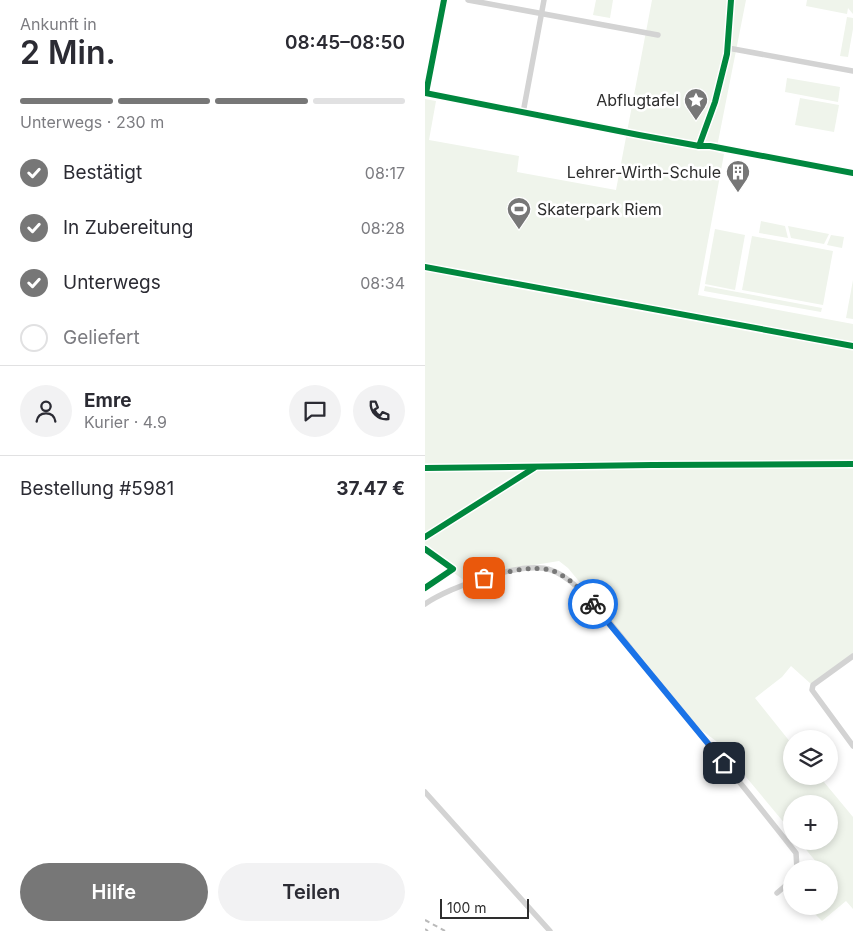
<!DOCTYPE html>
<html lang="de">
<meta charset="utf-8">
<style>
:root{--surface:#fff;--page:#f2f2f3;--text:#2b2b33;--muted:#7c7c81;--line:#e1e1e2;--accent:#777}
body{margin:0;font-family:Inter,sans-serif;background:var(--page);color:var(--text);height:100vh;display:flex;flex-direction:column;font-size:19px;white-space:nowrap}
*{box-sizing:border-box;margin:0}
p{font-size:16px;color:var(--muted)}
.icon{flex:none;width:28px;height:28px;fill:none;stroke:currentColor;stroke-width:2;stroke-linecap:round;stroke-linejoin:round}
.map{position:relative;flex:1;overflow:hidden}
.side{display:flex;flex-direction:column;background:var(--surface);width:425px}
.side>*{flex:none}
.fabs{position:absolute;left:358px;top:730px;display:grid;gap:10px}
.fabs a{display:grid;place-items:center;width:55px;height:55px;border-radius:50%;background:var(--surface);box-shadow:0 2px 8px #0003;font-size:25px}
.scale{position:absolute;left:15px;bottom:12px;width:89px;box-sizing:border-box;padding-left:5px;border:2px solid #2e2e2e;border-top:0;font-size:14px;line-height:18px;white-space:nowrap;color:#2e2e2e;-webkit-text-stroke:4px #fff;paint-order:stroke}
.pin{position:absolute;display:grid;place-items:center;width:42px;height:42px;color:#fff;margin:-21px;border-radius:10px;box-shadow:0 2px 8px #0006}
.courier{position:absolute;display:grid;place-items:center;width:50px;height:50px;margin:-25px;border:4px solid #1a73e8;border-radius:50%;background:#fff;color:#222;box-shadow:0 1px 6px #0007}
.head em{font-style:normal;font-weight:600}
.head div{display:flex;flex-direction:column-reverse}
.head{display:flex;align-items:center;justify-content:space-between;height:85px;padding:0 20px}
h1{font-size:32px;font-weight:600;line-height:38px}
.bar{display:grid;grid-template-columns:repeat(4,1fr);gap:8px 5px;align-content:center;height:60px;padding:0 20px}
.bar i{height:6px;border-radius:4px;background:var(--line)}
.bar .active{background:var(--accent)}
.bar p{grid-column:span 4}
.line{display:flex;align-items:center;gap:12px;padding:0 20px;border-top:1px solid var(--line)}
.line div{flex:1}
.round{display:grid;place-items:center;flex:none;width:52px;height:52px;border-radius:26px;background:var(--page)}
ol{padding:0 20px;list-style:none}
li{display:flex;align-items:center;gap:15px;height:55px}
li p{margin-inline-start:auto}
li .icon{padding:5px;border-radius:50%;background:var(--accent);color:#fff;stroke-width:4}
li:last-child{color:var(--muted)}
li i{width:28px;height:28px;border:2px solid var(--line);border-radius:50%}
.primary-button{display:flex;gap:10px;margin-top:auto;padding:10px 20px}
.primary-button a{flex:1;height:58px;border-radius:30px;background:var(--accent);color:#fff;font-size:20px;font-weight:600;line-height:58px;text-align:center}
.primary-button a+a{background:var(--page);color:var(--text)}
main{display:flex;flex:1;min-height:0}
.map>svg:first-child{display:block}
.green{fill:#eff4eb}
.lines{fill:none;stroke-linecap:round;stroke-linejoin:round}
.minor{stroke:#d3d3d3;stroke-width:5.5}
.rail{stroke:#bababa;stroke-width:2;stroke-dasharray:5 4;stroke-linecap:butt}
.cycleway-casing{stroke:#fff;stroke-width:9}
.cycleway{stroke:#00873e;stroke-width:6}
.done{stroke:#777;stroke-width:5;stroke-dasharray:0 9}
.route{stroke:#1a73e8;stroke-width:6}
.labels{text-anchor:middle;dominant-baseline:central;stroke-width:5;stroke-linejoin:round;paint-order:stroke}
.poi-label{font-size:16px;fill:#2e2e2e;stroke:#fff;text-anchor:end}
</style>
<main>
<section class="side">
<div class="head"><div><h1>2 Min.</h1><p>Ankunft in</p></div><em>08:45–08:50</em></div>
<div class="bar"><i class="active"></i><i class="active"></i><i class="active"></i><i></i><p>Unterwegs · 230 m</p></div>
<ol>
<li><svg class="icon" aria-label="check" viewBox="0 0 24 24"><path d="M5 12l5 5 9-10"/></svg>Bestätigt<p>08:17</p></li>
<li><svg class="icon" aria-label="check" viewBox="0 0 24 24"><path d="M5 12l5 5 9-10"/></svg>In Zubereitung<p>08:28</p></li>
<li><svg class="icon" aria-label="check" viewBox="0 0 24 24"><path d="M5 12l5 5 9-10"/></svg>Unterwegs<p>08:34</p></li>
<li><i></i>Geliefert</li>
</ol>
<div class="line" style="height:90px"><a class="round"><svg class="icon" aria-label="person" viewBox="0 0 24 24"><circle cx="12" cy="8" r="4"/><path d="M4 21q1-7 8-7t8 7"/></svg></a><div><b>Emre</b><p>Kurier · 4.9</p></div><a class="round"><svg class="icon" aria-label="chat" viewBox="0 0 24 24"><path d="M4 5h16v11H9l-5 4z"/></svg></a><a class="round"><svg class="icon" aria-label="phone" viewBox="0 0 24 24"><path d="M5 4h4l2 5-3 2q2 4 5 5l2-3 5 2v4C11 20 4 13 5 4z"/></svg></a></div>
<div class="line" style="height:65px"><div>Bestellung #5981</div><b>37.47 €</b></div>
<div class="primary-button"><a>Hilfe</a><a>Teilen</a></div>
</section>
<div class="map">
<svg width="428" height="931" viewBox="0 0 428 931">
<rect width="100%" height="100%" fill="#fff"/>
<g class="green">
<polygon points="171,0 188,0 185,18 168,15"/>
<polygon points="227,0 321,0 291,152 299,154 273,295 428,324 428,653 386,684 366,666 357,677 330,698 366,743 366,776 394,776 428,817 428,909 421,901 397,921 382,906 394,906 397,910 410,899 404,891 404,869 397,869 374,841 404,841 404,804 366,804 366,831 291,741 275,729 143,568 134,561 72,571 40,581 0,552 0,99 11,101 4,140 94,156 92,172 191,190"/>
<polygon points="382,0 428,0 428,14 423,8 422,14 381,6"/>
<polygon points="422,17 428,18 428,29 423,57 415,56"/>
<polygon points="362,78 415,87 413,102 360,92"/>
<polygon points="375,98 414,105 409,132 370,125"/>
<polygon points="336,221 360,226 363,238 334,233"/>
<polygon points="363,226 404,234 399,244 366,238"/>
<polygon points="290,229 320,235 310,290 280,284"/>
<polygon points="406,235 419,237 417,248 402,245"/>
<polygon points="327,236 408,251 398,305 317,290"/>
<polygon points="428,280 428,319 421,318"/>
<polygon points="280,286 397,308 396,312 279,291"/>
</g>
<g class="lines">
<g class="minor">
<polyline points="43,0 233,35"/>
<polyline points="303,48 428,71"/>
<polyline points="98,113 119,0"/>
<path d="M0 604C25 587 97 560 126 570 158 581 200 643 223 670 273 730 322 791 371 853L372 869"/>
<polyline points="428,656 388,685 387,690 428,746"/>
<polyline points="0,792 125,931"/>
<polyline points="352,893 366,881"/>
</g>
<g class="rail">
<polyline points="0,920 20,931"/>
<polyline points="0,929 3,931"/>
</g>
<g class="cycleway-casing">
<g id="cycleway">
<polyline points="0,93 214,135 274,146 285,146 428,173"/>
<polyline points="1,93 19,0"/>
<polyline points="274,146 290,102 302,54 306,0"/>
<polyline points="0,267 428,346"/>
<polyline points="0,468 227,465 428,464"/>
<polyline points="0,537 109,468"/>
<polyline points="0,549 28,569 0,588"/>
</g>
</g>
<use href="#cycleway" class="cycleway"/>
</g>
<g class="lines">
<path class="done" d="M59 578C76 573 107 565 125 570 142 575 157 590 168 604"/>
<polyline class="route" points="168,604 299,763"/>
</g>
<defs>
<g id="sight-pin" transform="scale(1.25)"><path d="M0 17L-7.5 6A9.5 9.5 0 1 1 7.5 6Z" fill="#777" stroke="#fff"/><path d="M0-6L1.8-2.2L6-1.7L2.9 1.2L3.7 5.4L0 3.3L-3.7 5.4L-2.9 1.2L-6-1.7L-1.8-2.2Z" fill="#fff"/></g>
<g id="building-pin" transform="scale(1.25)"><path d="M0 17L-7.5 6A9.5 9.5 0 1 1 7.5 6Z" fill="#777" stroke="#fff"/><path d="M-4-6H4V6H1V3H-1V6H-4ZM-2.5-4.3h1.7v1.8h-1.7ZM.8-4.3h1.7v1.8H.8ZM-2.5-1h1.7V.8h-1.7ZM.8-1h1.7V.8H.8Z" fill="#fff"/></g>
<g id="stadium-pin" transform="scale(1.25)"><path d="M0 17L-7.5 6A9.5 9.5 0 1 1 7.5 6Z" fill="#777" stroke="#fff"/><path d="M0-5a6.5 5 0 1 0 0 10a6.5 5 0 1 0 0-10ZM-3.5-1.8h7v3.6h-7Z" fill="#fff"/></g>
</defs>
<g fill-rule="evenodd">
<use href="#sight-pin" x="271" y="100"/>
<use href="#building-pin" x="313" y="172"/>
<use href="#stadium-pin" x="94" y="209"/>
</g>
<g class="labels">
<g class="poi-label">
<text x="254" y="100">Abflugtafel</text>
<text x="296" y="172">Lehrer-Wirth-Schule</text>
<text x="112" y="209" text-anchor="start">Skaterpark Riem</text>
</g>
</g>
</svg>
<div class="fabs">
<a><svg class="icon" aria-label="layers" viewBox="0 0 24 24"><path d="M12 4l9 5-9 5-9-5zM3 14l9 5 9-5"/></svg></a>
<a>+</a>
<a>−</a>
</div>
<div class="scale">100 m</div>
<div class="pin" style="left:59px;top:578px;background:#ea580c"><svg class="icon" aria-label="bag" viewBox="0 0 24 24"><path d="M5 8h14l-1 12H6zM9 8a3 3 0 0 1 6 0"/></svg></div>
<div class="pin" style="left:299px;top:763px;background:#1f2937"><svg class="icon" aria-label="home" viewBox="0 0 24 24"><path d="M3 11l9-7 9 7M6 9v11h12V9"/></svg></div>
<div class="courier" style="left:168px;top:604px"><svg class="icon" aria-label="bike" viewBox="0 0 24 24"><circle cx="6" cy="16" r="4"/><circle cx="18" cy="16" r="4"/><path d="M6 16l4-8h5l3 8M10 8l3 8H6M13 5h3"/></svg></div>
</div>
</main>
